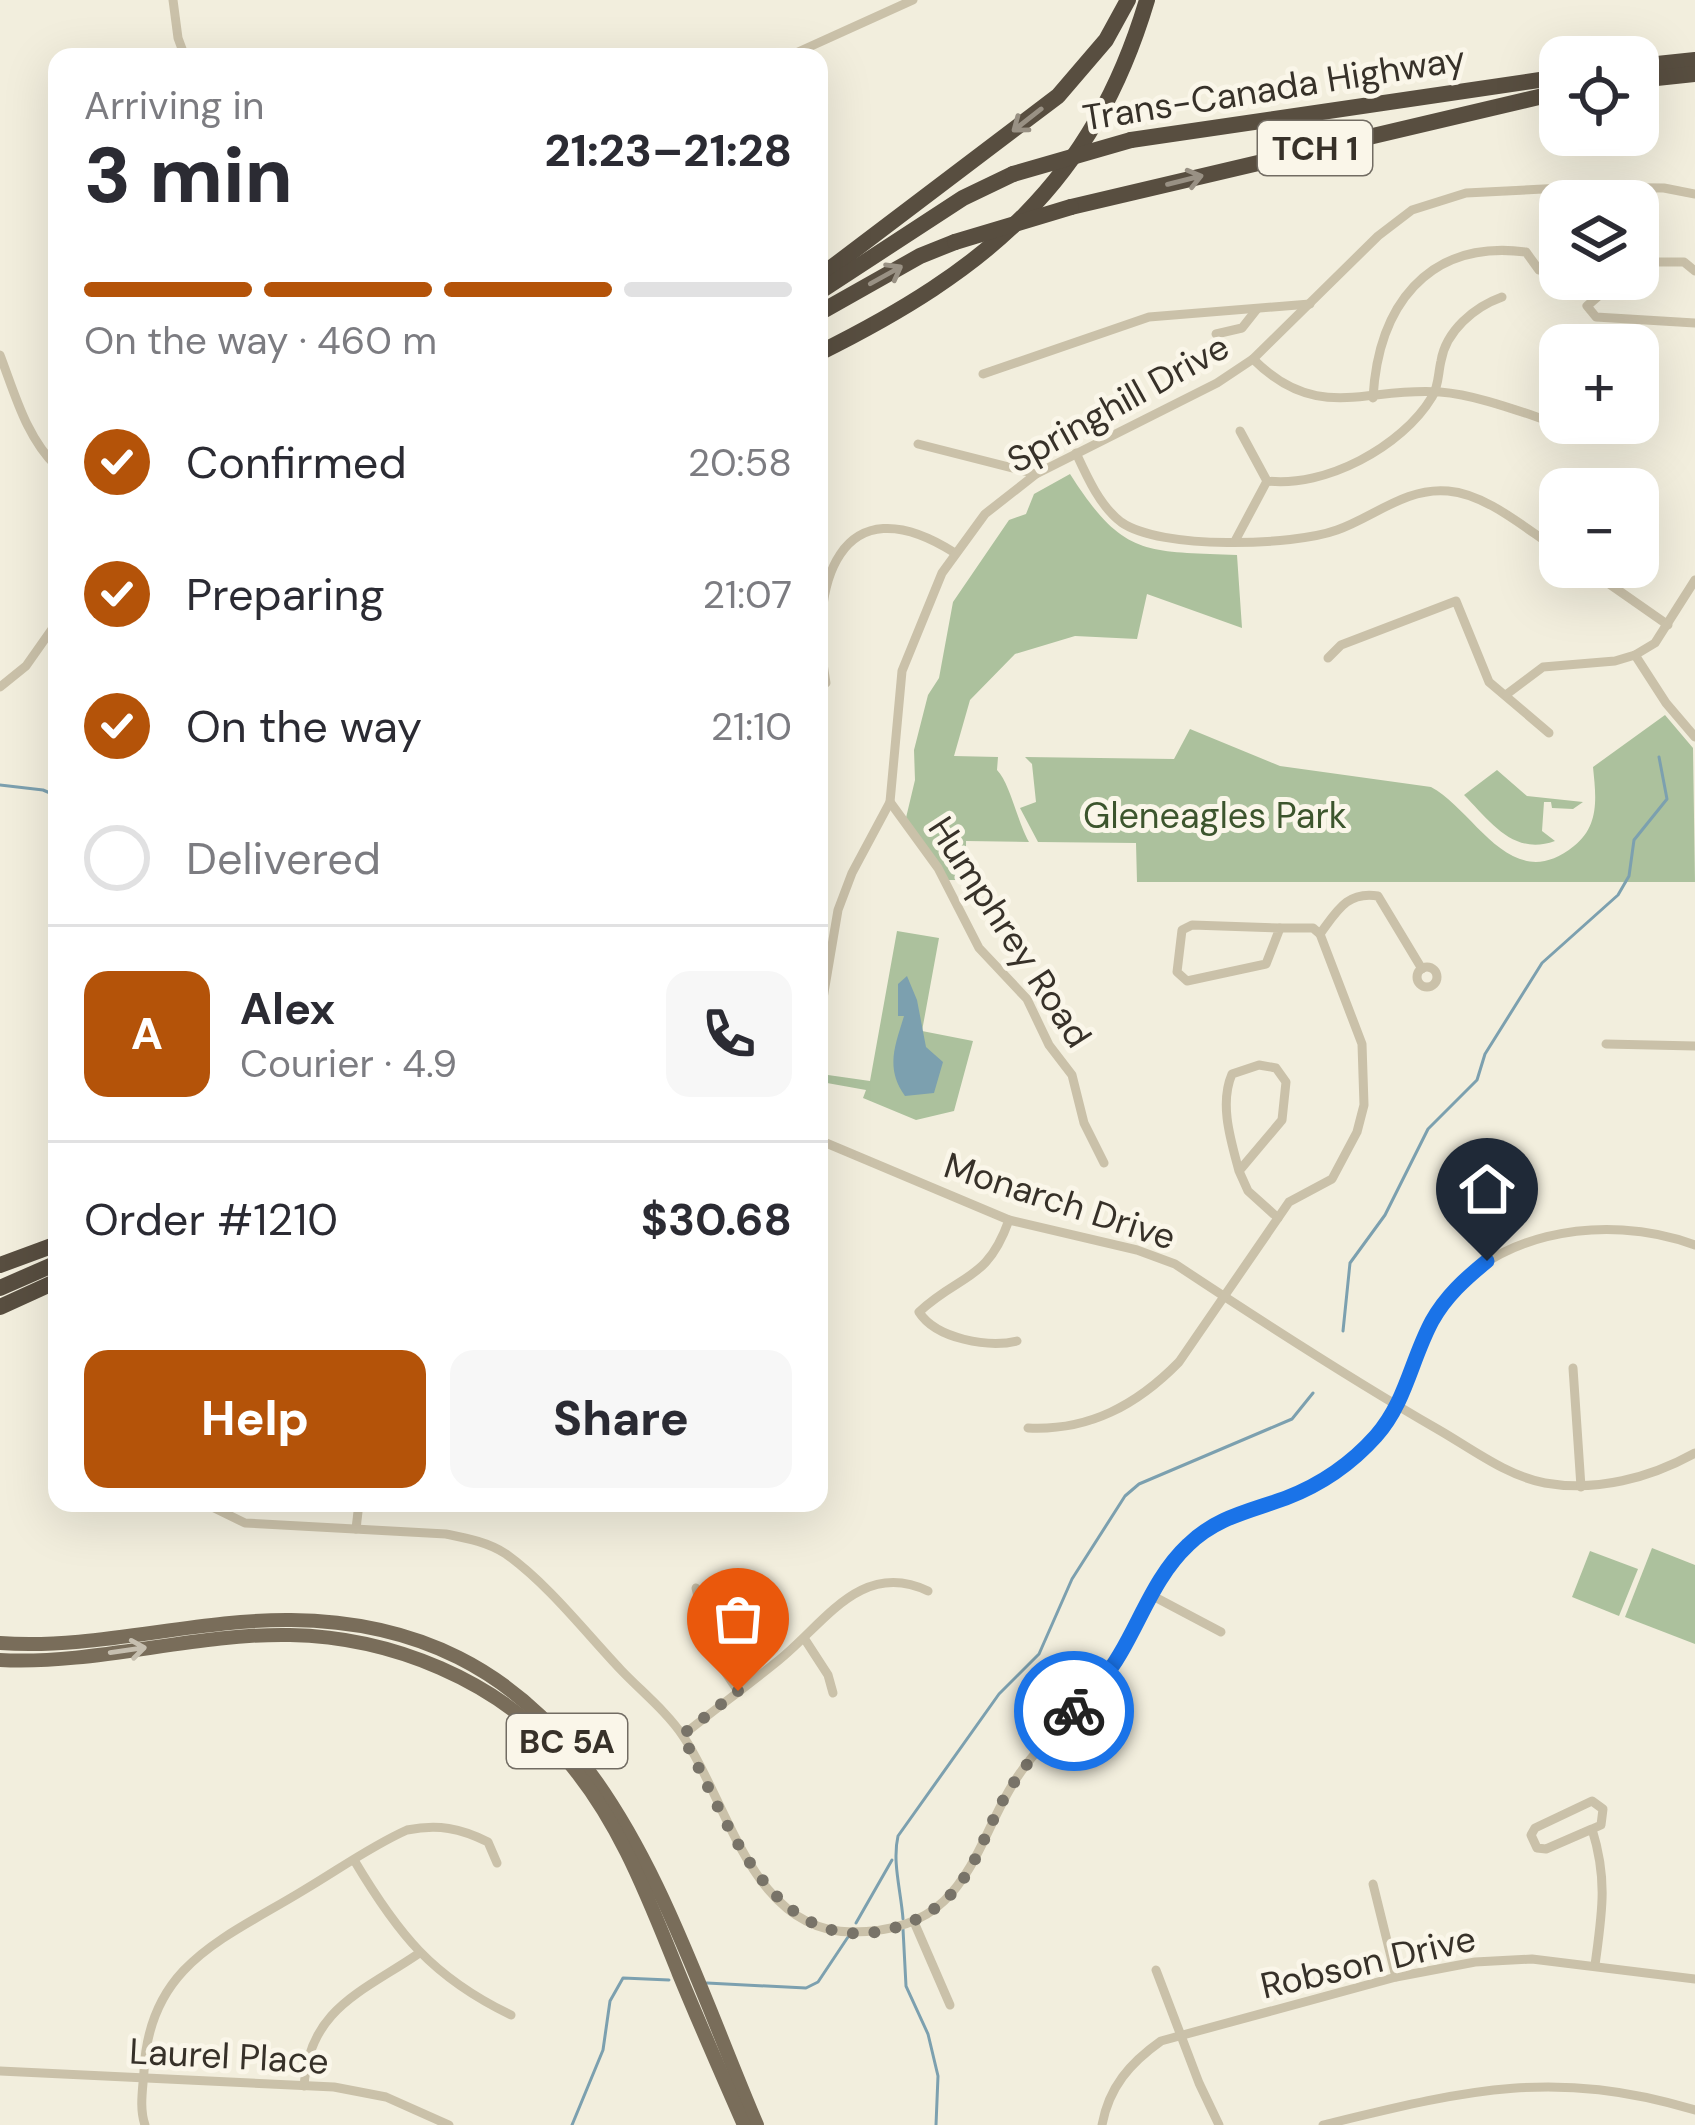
<!DOCTYPE html>
<meta charset="utf-8">
<style>
:root{--surface:#fff;--page:#f7f7f7;--text:#2b2b33;--muted:#7c7c81;--line:#e1e1e2;--accent:#b45309}
body{margin:0;font-family:"DM Sans",sans-serif;background:var(--page);color:var(--text);height:100vh;display:flex;flex-direction:column;font-size:45px;white-space:nowrap}
*{box-sizing:border-box;margin:0}
p{font-size:39px;color:var(--muted)}
.icon{flex:none;width:66px;height:66px;fill:none;stroke:currentColor;stroke-width:2;stroke-linecap:round;stroke-linejoin:round}
.map{position:relative;flex:1;overflow:hidden}
.drawer{position:absolute;left:48px;top:48px;width:780px;height:1464px;display:flex;flex-direction:column;background:var(--surface);border-radius:24px;box-shadow:0 12px 48px #0002}
.drawer>*{flex:none}
.tools{position:absolute;left:1539px;top:36px;display:grid;gap:24px}
.tools a{display:grid;place-items:center;width:120px;height:120px;border-radius:24px;background:var(--surface);box-shadow:0 12px 48px #0002;font-size:60px}
.pin{position:absolute;display:grid;place-items:center;width:102px;height:102px;color:#fff;margin:-123px -51px;border-radius:50% 50% 50% 0;rotate:-45deg;box-shadow:0 0 12px #0007}
.pin .icon{rotate:45deg}
.courier{position:absolute;display:grid;place-items:center;width:120px;height:120px;margin:-60px;border:9px solid #1a73e8;border-radius:50%;background:#fff;color:#222;box-shadow:0 3px 15px #0007}
.overview em{font-style:normal;font-weight:800}
.overview div{display:flex;flex-direction:column-reverse}
.overview{display:flex;align-items:center;justify-content:space-between;height:204px;padding:0 36px}
h1{font-size:78px;font-weight:800;line-height:90px}
.bar{display:grid;grid-template-columns:repeat(4,1fr);gap:18px 12px;align-content:center;height:144px;padding:0 36px}
.bar i{height:15px;border-radius:9px;background:var(--line)}
.bar .active{background:var(--accent)}
.bar p{grid-column:span 4}
.line{display:flex;align-items:center;gap:30px;padding:0 36px;border-top:3px solid var(--line)}
.line div{flex:1}
.round{display:grid;place-items:center;flex:none;width:126px;height:126px;border-radius:24px;background:var(--page)}
ol{padding:0 36px;list-style:none}
li{display:flex;align-items:center;gap:36px;height:132px}
li p{margin-inline-start:auto}
li .icon{padding:12px;border-radius:50%;background:var(--accent);color:#fff;stroke-width:4}
li:last-child{color:var(--muted)}
li i{width:66px;height:66px;border:6px solid var(--line);border-radius:50%}
.cta{display:flex;gap:24px;margin-top:auto;padding:24px 36px}
.cta a{flex:1;height:138px;border-radius:24px;background:var(--accent);color:#fff;font-size:48px;font-weight:800;line-height:138px;text-align:center}
.cta a+a{background:var(--page);color:var(--text)}
.map>svg:first-child{display:block}
.green{fill:#acc19d}
.water{fill:#7ca0af}
.lines{fill:none;stroke-linecap:round;stroke-linejoin:round}
.stream{stroke:#7ca0af;stroke-width:3}
.street{stroke:#cac1a9;stroke-width:9}
.primary{stroke:#796d5a;stroke-width:14}
.highway{stroke:#584e40;stroke-width:16}
.highway-bridge{stroke:#584e40;stroke-width:16}
.oneway{stroke:#999184}
.oneway2{stroke:#c6bfb0}
.done{stroke:#787368;stroke-width:12;stroke-dasharray:0 21.6}
.route{stroke:#1a73e8;stroke-width:15}
.labels{text-anchor:middle;dominant-baseline:central;stroke-width:10;stroke-linejoin:round;paint-order:stroke}
.shield{fill:#faf6e9;stroke:#726c63;stroke-width:3}
.shield-label{font-size:33px;font-weight:bold;fill:#373129}
.street-label{font-size:36px;fill:#373129;stroke:#faf6e9}
.park-label{font-size:36px;fill:#3c552d;stroke:#faf6e9}
</style>
<div class="map">
<svg width="1695" height="2125" viewBox="0 0 1695 2125">
<rect width="100%" height="100%" fill="#f2eedd"/>
<g class="green">
<path d="M1070 474C1123 557 1144 551 1237 555L1242 628 1147 594 1137 639 1075 636 1015 654 970 700 954 756 998 757 997 770C1010 783 1017 821 1029 842L966 841V880H943L905 822 915 780 914 750 928 695 939 678 953 602 1009 520 1026 514 1034 494Z"/>
<path d="M1665 715 1693 748 1695 882H1137L1136 843 1038 842 1020 808 1036 802 1032 764 1025 757 1174 759 1190 729 1280 766 1431 787C1476 811 1511 897 1574 846 1600 825 1596 797 1593 767Z"/>
<path d="M1497 770 1527 796 1583 802 1573 809 1552 808 1551 802H1544L1542 831 1555 841C1513 856 1491 822 1464 795Z"/>
<polygon points="897,931 939,938 922,1031 973,1041 954,1111 916,1120 863,1098 866,1090 827,1083 828,1075 870,1081"/>
<polygon points="1652,1548 1695,1565 1695,1644 1625,1617"/>
<polygon points="1590,1551 1638,1569 1619,1616 1572,1597"/>
</g>
<path class="water" d="M907 976 917 1000 926 1047 943 1062 934 1093 905 1096C885 1068 895 1046 904 1016H898V984Z"/>
<g class="lines">
<g class="stream">
<polyline points="0,785 43,790 57,796"/>
<polyline points="1343,1331 1350,1263 1385,1215 1428,1129 1477,1080 1485,1054 1542,963 1618,895 1629,876 1634,840 1667,799 1659,757"/>
<path d="M903 1919C901 1891 892 1862 898 1836L999 1694 1039 1654 1072 1579 1125 1496 1139 1484 1292 1419 1313 1393"/>
<polyline points="856,1923 892,1860"/>
<polyline points="903,1929 906,1986 928,2034 938,2076 936,2125"/>
<polyline points="707,1983 806,1988 818,1982 850,1934"/>
<polyline points="572,2125 603,2050 610,2001 623,1978 669,1980"/>
</g>
<g class="street">
<polyline points="173,0 178,38 185,57"/>
<polyline points="787,57 913,0"/>
<polyline points="1638,262 1684,262 1695,271"/>
<polyline points="1618,279 1587,306 1596,317 1695,323"/>
<polyline points="1216,334 1242,328 1257,309"/>
<path d="M0 355C15 394 26 437 57 467"/>
<path d="M1253 359C1318 424 1367 386 1440 392 1482 395 1536 418 1577 430L1588 429 1593 423"/>
<polyline points="983,374 1149,317 1310,304"/>
<path d="M1373 398C1378 308 1426 239 1526 252L1539 270"/>
<path d="M1240 431 1267 481C1325 488 1402 447 1432 397 1439 386 1438 373 1441 361 1446 331 1474 307 1502 297"/>
<polyline points="918,444 1036,474"/>
<path d="M1076 453C1087 477 1100 506 1121 522 1160 550 1293 546 1337 530 1374 517 1406 487 1448 491 1487 494 1527 530 1560 551"/>
<polyline points="1235,541 1267,481"/>
<polyline points="1585,567 1668,625"/>
<polyline points="1635,655 1666,703 1695,737"/>
<polyline points="1328,658 1341,645 1456,601 1489,682 1549,733"/>
<path d="M826 683C808 587 839 479 955 553"/>
<polyline points="0,687 26,666 57,622"/>
<polyline points="1507,694 1543,667 1615,661 1635,655 1655,643 1695,580"/>
<polyline points="890,802 938,868 979,948 1027,999 1049,1045 1072,1075 1084,1123 1104,1163"/>
<polygon points="1192,925 1280,928 1266,964 1187,981 1177,972 1182,930"/>
<path d="M1320 934C1337 911 1347 891 1378 896L1422 969"/>
<circle cx="1427" cy="977" r="10"/>
<polyline points="819,1022 838,910 852,873 890,802 902,671 942,573 985,514 1036,474 1217,383 1253,359 1378,236 1412,210 1466,193 1582,187 1664,188 1695,194"/>
<polyline points="1606,1044 1695,1046"/>
<path d="M819 1140 1009 1220 1137 1250 1175 1264C1261 1321 1349 1378 1439 1430 1472 1449 1507 1476 1545 1483 1596 1492 1650 1478 1695 1453"/>
<path d="M1239 1171C1231 1141 1219 1104 1232 1074L1259 1065 1276 1068 1286 1082 1282 1120 1239 1171 1248 1191 1278 1218"/>
<path d="M1009 1220C987 1282 961 1273 919 1312 936 1339 989 1348 1017 1341"/>
<polyline points="1573,1368 1581,1487"/>
<path d="M1028 1428C1089 1431 1137 1405 1179 1362L1289 1202 1332 1179 1357 1132 1364 1105 1362 1044 1320 934 1313 928H1280"/>
<path d="M204 1503 245 1523 446 1534C466 1538 488 1542 506 1554 549 1585 585 1632 621 1670 641 1691 667 1712 683 1736 728 1802 752 1932 852 1932 886 1932 919 1925 944 1901 977 1869 989 1822 1013 1784 1038 1742 1078 1713 1107 1673 1133 1639 1146 1598 1172 1564 1203 1523 1242 1515 1287 1497 1321 1484 1352 1464 1376 1436 1405 1403 1411 1361 1431 1322 1478 1231 1605 1211 1695 1245"/>
<polyline points="356,1529 359,1503"/>
<polyline points="696,1588 711,1651 738,1691"/>
<polyline points="1151,1595 1221,1632"/>
<polyline points="804,1638 828,1675 833,1693"/>
<path d="M683 1735C714 1710 747 1686 779 1660 824 1624 861 1559 928 1591"/>
<path d="M1592 1829 1546 1849 1537 1848 1531 1835 1535 1828 1592 1801 1603 1809 1601 1825 1592 1829C1608 1880 1602 1913 1595 1965"/>
<path d="M354 1860C398 1934 432 1977 511 2015"/>
<polyline points="1373,1884 1396,1977"/>
<polyline points="914,1922 950,2005"/>
<polyline points="1156,1970 1199,2083 1219,2125"/>
<polyline points="0,2071 334,2087 386,2097 449,2125"/>
<path d="M304 2086C309 2009 362 1992 418 1954"/>
<path d="M145 2125C139 2108 143 2088 144 2071 149 1964 224 1939 304 1890 338 1870 371 1846 407 1830 438 1824 460 1828 488 1842L497 1863"/>
<path d="M1102 2125C1109 2087 1130 2063 1161 2041L1396 1977 1475 1962 1532 1959 1695 1979"/>
<path d="M1323 2125C1463 2091 1552 2067 1695 2110"/>
</g>
<g class="primary">
<path d="M0 1643C97 1650 194 1619 291 1620 594 1623 660 1898 757 2125"/>
<path d="M0 1660C97 1665 193 1633 290 1635 392 1637 497 1680 565 1758 619 1819 649 1900 679 1974 700 2025 722 2075 744 2125"/>
</g>
<g class="highway">
<polyline points="1638,66 1695,60"/>
<polyline points="1638,80 1695,74"/>
<polyline points="1131,140 1560,77"/>
<polyline points="1071,207 1560,92"/>
<polyline points="819,277 1058,96 1106,40 1128,0"/>
<polyline points="819,292 963,198 1013,174"/>
<polyline points="819,313 920,256 955,242"/>
<path d="M819 353C986 270 1092 184 1147 0"/>
<polyline points="0,1265 57,1244"/>
<polyline points="0,1288 57,1263"/>
<polyline points="0,1307 57,1281"/>
</g>
<g class="highway-bridge">
<polyline points="1013,174 1131,140"/>
<polyline points="955,242 1071,207"/>
</g>
</g>
<defs><path id="oneway-shaft" d="M-6 0H5M1.5-3L5.5 0L1.5 3" fill="none" stroke-width="1.6" stroke-linecap="round" stroke-linejoin="round" transform="scale(3)"/></defs>
<g class="oneway">
<use href="#oneway-shaft" transform="translate(1027 120) rotate(142)"/>
<use href="#oneway-shaft" transform="translate(1185 180) rotate(-14)"/>
<use href="#oneway-shaft" transform="translate(886 275) rotate(-29)"/>
</g>
<use class="oneway2" href="#oneway-shaft" transform="translate(128 1650) rotate(-8)"/>
<g class="lines">
<path class="done" d="M738 1691 682 1735C726 1816 771 1960 890 1929 920 1921 946 1905 964 1878 979 1856 988 1828 1001 1804 1020 1769 1046 1740 1074 1711"/>
<path class="route" d="M1074 1711C1091 1693 1108 1675 1120 1654 1142 1617 1156 1575 1188 1545 1216 1517 1251 1511 1286 1498 1320 1485 1351 1464 1376 1436 1406 1402 1411 1360 1432 1321 1446 1296 1465 1279 1487 1261"/>
</g>
<g class="labels">
<g class="shield">
<rect x="1258" y="121" width="114" height="54" rx="9"/>
<rect x="507" y="1714" width="120" height="54" rx="9"/>
</g>
<g class="shield-label">
<text x="1315" y="148">TCH 1</text>
<text x="567" y="1741">BC 5A</text>
</g>
<g class="street-label">
<text transform="translate(1274 88) rotate(-9)">Trans-Canada Highway</text>
<text transform="translate(1118 403) rotate(-29)">Springhill Drive</text>
<text transform="translate(1010 932) rotate(57)">Humphrey Road</text>
<text transform="translate(1060 1201) rotate(18)">Monarch Drive</text>
<text transform="translate(1368 1962) rotate(-13)">Robson Drive</text>
<text transform="translate(229 2056) rotate(3)">Laurel Place</text>
</g>
<g class="park-label">
<text x="1215" y="815">Gleneagles Park</text>
</g>
</g>
</svg>
<div class="tools">
<a><svg class="icon" aria-label="locate" viewBox="0 0 24 24"><circle cx="12" cy="12" r="6"/><path d="M12 2v4M12 18v4M2 12h4M18 12h4"/></svg></a>
<a><svg class="icon" aria-label="layers" viewBox="0 0 24 24"><path d="M12 4l9 5-9 5-9-5zM3 14l9 5 9-5"/></svg></a>
<a>+</a>
<a>−</a>
</div>
<div class="pin" style="left:738px;top:1691px;background:#ea580c"><svg class="icon" aria-label="bag" viewBox="0 0 24 24"><path d="M5 8h14l-1 12H6zM9 8a3 3 0 0 1 6 0"/></svg></div>
<div class="pin" style="left:1487px;top:1261px;background:#1f2937"><svg class="icon" aria-label="home" viewBox="0 0 24 24"><path d="M3 11l9-7 9 7M6 9v11h12V9"/></svg></div>
<div class="courier" style="left:1074px;top:1711px"><svg class="icon" aria-label="bike" viewBox="0 0 24 24"><circle cx="6" cy="16" r="4"/><circle cx="18" cy="16" r="4"/><path d="M6 16l4-8h5l3 8M10 8l3 8H6M13 5h3"/></svg></div>
<section class="drawer">
<div class="overview"><div><h1>3 min</h1><p>Arriving in</p></div><em>21:23–21:28</em></div>
<div class="bar"><i class="active"></i><i class="active"></i><i class="active"></i><i></i><p>On the way · 460 m</p></div>
<ol>
<li><svg class="icon" aria-label="check" viewBox="0 0 24 24"><path d="M5 12l5 5 9-10"/></svg>Confirmed<p>20:58</p></li>
<li><svg class="icon" aria-label="check" viewBox="0 0 24 24"><path d="M5 12l5 5 9-10"/></svg>Preparing<p>21:07</p></li>
<li><svg class="icon" aria-label="check" viewBox="0 0 24 24"><path d="M5 12l5 5 9-10"/></svg>On the way<p>21:10</p></li>
<li><i></i>Delivered</li>
</ol>
<div class="line" style="height:216px"><b class="round" style="background:var(--accent);color:#fff">A</b><div><b>Alex</b><p>Courier · 4.9</p></div><a class="round"><svg class="icon" aria-label="phone" viewBox="0 0 24 24"><path d="M5 4h4l2 5-3 2q2 4 5 5l2-3 5 2v4C11 20 4 13 5 4z"/></svg></a></div>
<div class="line" style="height:156px"><div>Order #1210</div><b>$30.68</b></div>
<div class="cta"><a>Help</a><a>Share</a></div>
</section>
</div>
